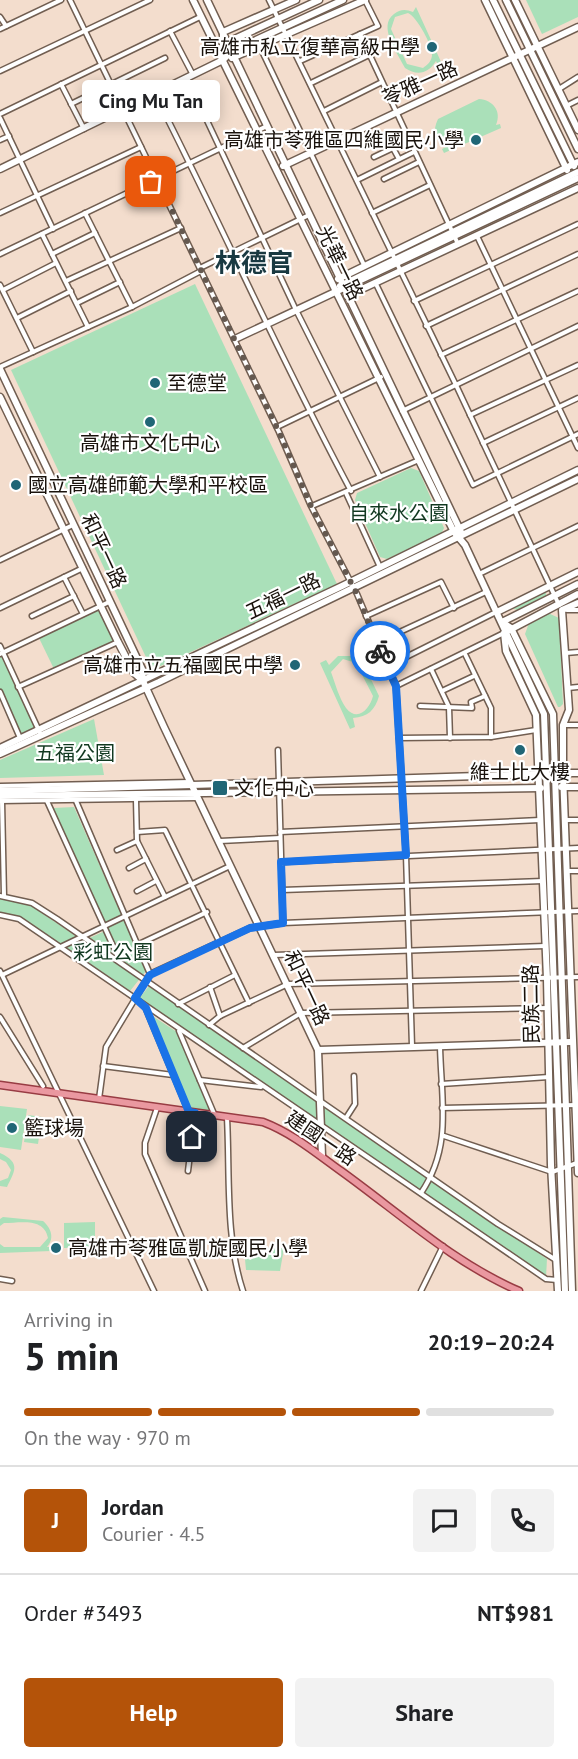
<!DOCTYPE html>
<meta charset="utf-8">
<style>
:root{--surface:#fff;--page:#f2f2f2;--text:#202124;--muted:#757577;--line:#e0e0e0;--accent:#b45309}
body{margin:0;font-family:"PT Sans","Noto Sans TC",sans-serif;background:var(--page);color:var(--text);height:100vh;display:flex;flex-direction:column;font-size:22px;white-space:nowrap}
*{box-sizing:border-box;margin:0}
p{font-size:20px;color:var(--muted)}
.icon{flex:none;width:33px;height:33px;fill:none;stroke:currentColor;stroke-width:2;stroke-linecap:round;stroke-linejoin:round}
.map{position:relative;height:1291px;overflow:hidden}
.panel{display:flex;flex-direction:column;background:var(--surface);flex:1}
.panel>*{flex:none}
.pin{position:absolute;display:grid;place-items:center;width:51px;height:51px;color:#fff;margin:-26px;border-radius:12px;box-shadow:0 3px 9px #0006}
.courier{position:absolute;display:grid;place-items:center;width:60px;height:60px;margin:-30px;border:4px solid #1a73e8;border-radius:50%;background:#fff;color:#222;box-shadow:0 2px 8px #0007}
.bubble{position:absolute;height:42px;border-radius:6px;background:var(--surface);box-shadow:0 3px 15px #0003;font-size:20px;font-weight:700;line-height:42px;text-align:center}
.head em{font-style:normal;font-weight:700}
.head div{display:flex;flex-direction:column-reverse}
.head{display:flex;align-items:center;justify-content:space-between;height:102px;padding:0 24px}
h1{font-size:39px;font-weight:700;line-height:45px}
.bar{display:grid;grid-template-columns:repeat(4,1fr);gap:9px 6px;align-content:center;height:72px;padding:0 24px}
.bar i{height:8px;border-radius:4px;background:var(--line)}
.bar .current{background:var(--accent)}
.bar p{grid-column:span 4}
.line{display:flex;align-items:center;gap:15px;padding:0 24px;border-top:2px solid var(--line)}
.line div{flex:1}
.round{display:grid;place-items:center;flex:none;width:63px;height:63px;border-radius:6px;background:var(--page)}
.cta{display:flex;gap:12px;margin-top:auto;padding:12px 24px}
.cta a{flex:1;height:69px;border-radius:6px;background:var(--accent);color:#fff;font-size:24px;font-weight:700;line-height:69px;text-align:center}
.cta a+a{background:var(--page);color:var(--text)}
.map>svg:first-child{display:block}
.green{fill:#aae0b9;fill-rule:evenodd}
.lines{fill:none;stroke-linecap:round;stroke-linejoin:round}
.street-casing{stroke:#715e51;stroke-width:7}
.secondary-casing{stroke:#715e51;stroke-width:9}
.primary-casing{stroke:#983c43;stroke-width:9}
.street{stroke:#fff;stroke-width:4}
.secondary{stroke:#fff;stroke-width:6}
.primary{stroke:#ea98a0;stroke-width:6}
.done{stroke:#655950;stroke-width:6;stroke-dasharray:0 10.8}
.route{stroke:#1a73e8;stroke-width:8}
.poi-dot{fill:#206676;stroke:#fff;stroke-width:2}
.labels{text-anchor:middle;dominant-baseline:central;stroke-width:4.5;stroke-linejoin:round;paint-order:stroke}
.poi-label{font-size:20px;fill:#19120c;stroke:#fff;text-anchor:start}
.street-label{font-size:20px;fill:#19120c;stroke:#fff}
.park-label{font-size:20px;fill:#123921;stroke:#fff}
.district-label{font-size:26px;font-weight:bold;fill:#193941;stroke:#fff}
</style>
<div class="map">
<svg width="578" height="1291" viewBox="0 0 578 1291">
<rect width="100%" height="100%" fill="#f3ddcd"/>
<g class="green">
<polygon points="526,0 578,0 578,17 542,34"/>
<path d="M416 7 442 64 438 65 436 61C428 74 417 76 405 68 398 54 377 26 394 14 400 9 406 9 413 12ZM408 13C417 17 433 46 432 56 431 62 427 65 423 68L407 64 391 29 395 17Z"/>
<path d="M479 99C493 100 502 111 496 125L500 124 501 128 444 153 442 149 446 147C435 141 432 131 438 119Z"/>
<polygon points="195,284 337,584 152,670 11,370"/>
<polygon points="411,468 419,471 444,528 441,534 387,559 380,557 355,500 357,493"/>
<polygon points="546,590 546,596 517,610 512,608"/>
<polygon points="100,609 115,642 54,669 39,638"/>
<polygon points="548,613 559,618 563,704 560,707 558,707 525,634 529,623"/>
<path d="M356 648 379 696C375 710 368 717 353 718L355 727 350 729 320 663 326 660 329 665 338 656H354L351 650ZM343 659 356 663 373 696C370 708 358 723 346 708 339 698 335 683 331 672Z"/>
<polygon points="0,650 35,727 21,734 0,689"/>
<polygon points="94,719 104,775 0,778 0,760"/>
<polygon points="74,807 146,971 130,991 29,922 0,913 0,898 30,905 83,941 107,930 53,808"/>
<polygon points="149,986 547,1259 546,1277 138,1000"/>
<polygon points="151,1015 177,1032 212,1114 190,1111"/>
<polygon points="0,1106 27,1109 21,1150 0,1147"/>
<polygon points="28,1115 42,1117 38,1144 24,1142"/>
<path d="M0 1153C22 1163 14 1172 7 1187L0 1186V1181L8 1178 11 1170 6 1162 0 1159Z"/>
<path d="M3 1217 43 1221C51 1228 55 1238 47 1247H51V1251L0 1253V1244L4 1247H40L48 1238C44 1217 20 1223 4 1223L0 1226V1219Z"/>
<polygon points="95,1222 95,1247 64,1248 64,1223"/>
<polygon points="244,1248 284,1248 280,1271 246,1270"/>
</g>
<g class="lines">
<g class="street-casing">
<g id="street">
<polyline points="70,0 279,432 311,506 357,594 396,686 406,855 412,1046"/>
<polyline points="269,0 456,385 559,605"/>
<polyline points="0,17 6,26"/>
<polyline points="0,29 61,0"/>
<polyline points="170,31 193,75"/>
<polyline points="360,34 458,244"/>
<polyline points="260,47 364,265"/>
<polyline points="300,61 378,26 365,0"/>
<polyline points="0,71 150,0"/>
<polyline points="187,78 296,310 380,477"/>
<polyline points="311,83 369,55"/>
<polyline points="61,84 84,129"/>
<polyline points="559,89 578,77"/>
<path d="M155 94C222 226 281 360 351 491"/>
<polyline points="71,104 165,58"/>
<polyline points="566,106 578,100"/>
<polyline points="324,111 382,82"/>
<polyline points="0,114 200,17"/>
<polyline points="0,118 53,229"/>
<polyline points="0,140 9,136"/>
<polyline points="374,157 393,148 399,159"/>
<polyline points="384,179 419,162"/>
<polyline points="357,180 414,152"/>
<polyline points="0,213 141,147"/>
<polyline points="85,213 132,307"/>
<polyline points="372,213 430,185"/>
<polyline points="42,234 88,327"/>
<polyline points="477,236 578,448"/>
<polyline points="0,254 267,126"/>
<polyline points="52,254 95,233"/>
<polyline points="200,268 309,215"/>
<polyline points="66,281 181,228"/>
<polyline points="376,284 473,485 578,434"/>
<polyline points="0,285 33,352"/>
<polyline points="3,290 56,263"/>
<polyline points="414,301 578,224"/>
<polyline points="77,303 120,282"/>
<polyline points="17,318 71,291"/>
<polyline points="426,326 578,254"/>
<polyline points="441,355 578,291"/>
<polyline points="0,367 132,307 201,271"/>
<polyline points="402,411 578,326"/>
<polyline points="470,415 578,365"/>
<polyline points="277,427 381,377"/>
<polyline points="483,443 578,398"/>
<polyline points="346,493 380,567"/>
<polyline points="312,506 419,460"/>
<polyline points="0,560 73,525"/>
<polyline points="479,574 578,526"/>
<polyline points="64,577 83,614"/>
<polyline points="0,608 83,568"/>
<polyline points="567,610 578,610"/>
<polyline points="32,616 74,596"/>
<polyline points="366,616 441,582 454,608"/>
<polyline points="376,643 486,592"/>
<polyline points="0,646 41,735"/>
<polyline points="566,653 578,652"/>
<polyline points="0,654 109,602"/>
<polyline points="465,654 491,708 491,737"/>
<polyline points="388,666 496,612"/>
<polyline points="431,669 449,707 450,738"/>
<polyline points="396,686 504,633"/>
<polyline points="18,687 118,642"/>
<polyline points="568,688 578,687"/>
<polyline points="442,691 474,676"/>
<polyline points="0,692 20,738"/>
<polyline points="420,706 472,708 471,702 485,696"/>
<polyline points="564,725 578,725"/>
<polyline points="399,738 491,737 536,730"/>
<polyline points="278,750 283,923"/>
<polyline points="0,786 190,782"/>
<polyline points="136,800 137,841 165,897"/>
<polyline points="0,801 197,798"/>
<polyline points="2,801 4,896"/>
<polyline points="47,801 119,959"/>
<polyline points="76,801 150,974"/>
<polyline points="564,820 578,820"/>
<polyline points="137,832 165,830 249,1003"/>
<polyline points="280,832 540,820"/>
<polyline points="220,841 280,838"/>
<polyline points="117,850 137,841"/>
<polyline points="281,862 578,848"/>
<polyline points="129,868 146,859"/>
<polyline points="567,871 578,871"/>
<polyline points="282,890 543,881"/>
<polyline points="137,891 156,881"/>
<polyline points="0,896 32,903 57,919 498,1224 556,1260"/>
<polyline points="0,915 19,919 546,1279 557,1280"/>
<polyline points="137,945 207,912"/>
<polyline points="274,955 545,946"/>
<polyline points="0,971 154,1291"/>
<polyline points="2,975 230,866"/>
<polyline points="210,987 220,1016"/>
<polyline points="178,1004 235,975"/>
<polyline points="146,1009 188,1110"/>
<polyline points="0,1017 43,1086"/>
<polyline points="209,1025 220,1016 288,984 578,977"/>
<polyline points="179,1031 215,1116"/>
<polyline points="243,1048 301,1013 548,1008"/>
<polyline points="103,1066 173,1075"/>
<polyline points="200,1080 261,1087"/>
<polyline points="441,1084 549,1077"/>
<polyline points="99,1099 106,1047 150,974 250,928 283,923 578,911"/>
<polyline points="157,1108 145,1143 145,1154 205,1291"/>
<polyline points="442,1108 577,1105"/>
<path d="M227 1118C230 1174 225 1237 243 1291"/>
<polyline points="346,1118 355,1104 354,1076"/>
<polyline points="444,1136 552,1172 577,1163"/>
<polyline points="188,1171 195,1113"/>
<path d="M421 1193C453 1146 441 1099 440 1046"/>
<polyline points="0,1279 12,1281"/>
<polyline points="421,1291 443,1246"/>
</g>
</g>
<g class="secondary-casing">
<g id="secondary">
<polyline points="193,0 454,532 465,545 544,714 565,1291"/>
<polyline points="207,0 461,532"/>
<polyline points="485,0 567,170"/>
<polyline points="493,0 574,166"/>
<polyline points="506,0 578,149"/>
<polyline points="515,0 578,130"/>
<polyline points="223,50 223,32 296,0"/>
<polyline points="232,58 365,0"/>
<polyline points="223,59 228,42 319,0"/>
<polyline points="283,166 578,27"/>
<polyline points="0,169 223,60 232,51 343,0"/>
<polyline points="338,279 578,162"/>
<polyline points="340,286 578,172"/>
<polyline points="347,296 578,188"/>
<polyline points="235,339 578,178"/>
<polyline points="0,369 142,669 143,681 164,727 318,1050 322,1156"/>
<polyline points="0,397 118,642 134,673 143,681"/>
<polyline points="578,603 562,610 569,710 563,725 563,773 578,1173"/>
<polyline points="497,612 578,572"/>
<polyline points="502,622 511,628 553,714 572,1291"/>
<polyline points="502,622 578,584"/>
<polyline points="0,748 342,586 578,470"/>
<polyline points="0,754 159,682 578,479"/>
<polyline points="561,773 578,773"/>
<polyline points="561,787 578,787"/>
<polyline points="0,791 541,774"/>
<polyline points="0,796 541,788"/>
<polyline points="318,1050 570,1042"/>
<polyline points="558,1291 551,1165 547,979 536,715 506,651 504,633 578,594"/>
</g>
</g>
<g class="primary-casing">
<path id="primary" d="M0 1085 263 1122C292 1133 316 1153 341 1171 398 1212 454 1263 519 1291"/>
</g>
<use href="#street" class="street"/>
<use href="#secondary" class="secondary"/>
<use href="#primary" class="primary"/>
</g>
<g class="lines">
<polyline class="done" points="151,182 157,179 279,432 311,506 357,594 380,651"/>
<polyline class="route" points="192,1137 195,1113 189,1112 146,1008 135,998 150,975 250,928 283,923 281,862 406,855 396,686 380,651"/>
</g>
<g class="poi-dot">
<circle cx="432" cy="47" r="6"/>
<circle cx="476" cy="140" r="6"/>
<circle cx="155" cy="383" r="6"/>
<circle cx="150" cy="422" r="6"/>
<circle cx="16" cy="485" r="6"/>
<circle cx="295" cy="665" r="6"/>
<circle cx="520" cy="750" r="6"/>
<rect x="212" y="780" width="16" height="16" rx="3"/>
<circle cx="12" cy="1128" r="6"/>
<circle cx="56" cy="1248" r="6"/>
</g>
<g class="labels">
<g class="poi-label">
<text x="420" y="47" text-anchor="end">高雄市私立復華高級中學</text>
<text x="464" y="140" text-anchor="end">高雄市苓雅區四維國民小學</text>
<text x="167" y="383">至德堂</text>
<text x="150" y="443" text-anchor="middle">高雄市文化中心</text>
<text x="28" y="485">國立高雄師範大學和平校區</text>
<text x="283" y="665" text-anchor="end">高雄市立五福國民中學</text>
<text x="520" y="772" text-anchor="middle">維士比大樓</text>
<text x="234" y="788">文化中心</text>
<text x="24" y="1128">籃球場</text>
<text x="68" y="1248">高雄市苓雅區凱旋國民小學</text>
</g>
<g class="street-label">
<text transform="translate(420 83) rotate(-24)">苓雅一路</text>
<text transform="translate(340 263) rotate(64)">光華一路</text>
<text transform="translate(104 551) rotate(65)">和平一路</text>
<text transform="translate(283 596) rotate(-26)">五福一路</text>
<text transform="translate(307 988) rotate(65)">和平一路</text>
<text transform="translate(531 1004) rotate(-91)">民族二路</text>
<text transform="translate(321 1138) rotate(34)">建國一路</text>
</g>
<g class="park-label">
<text x="399" y="513">自來水公園</text>
<text x="75" y="753">五福公園</text>
<text x="113" y="952">彩虹公園</text>
</g>
<g class="district-label">
<text x="254" y="262">林德官</text>
</g>
</g>
</svg>
<div class="pin" style="left:151px;top:182px;background:#ea580c"><svg class="icon" aria-label="bag" viewBox="0 0 24 24"><path d="M5 8h14l-1 12H6zM9 8a3 3 0 0 1 6 0"/></svg></div>
<div class="pin" style="left:192px;top:1137px;background:#1f2937"><svg class="icon" aria-label="home" viewBox="0 0 24 24"><path d="M3 11l9-7 9 7M6 9v11h12V9"/></svg></div>
<div class="courier" style="left:380px;top:651px"><svg class="icon" aria-label="bike" viewBox="0 0 24 24"><circle cx="6" cy="16" r="4"/><circle cx="18" cy="16" r="4"/><path d="M6 16l4-8h5l3 8M10 8l3 8H6M13 5h3"/></svg></div>
<div class="bubble" style="left:82px;top:80px;width:138px">Cing Mu Tan</div>
</div>
<section class="panel">
<div class="head"><div><h1>5 min</h1><p>Arriving in</p></div><em>20:19–20:24</em></div>
<div class="bar"><i class="current"></i><i class="current"></i><i class="current"></i><i></i><p>On the way · 970 m</p></div>
<div class="line" style="height:108px"><b class="round" style="background:var(--accent);color:#fff">J</b><div><b>Jordan</b><p>Courier · 4.5</p></div><a class="round"><svg class="icon" aria-label="chat" viewBox="0 0 24 24"><path d="M4 5h16v11H9l-5 4z"/></svg></a><a class="round"><svg class="icon" aria-label="phone" viewBox="0 0 24 24"><path d="M5 4h4l2 5-3 2q2 4 5 5l2-3 5 2v4C11 20 4 13 5 4z"/></svg></a></div>
<div class="line" style="height:78px"><div>Order #3493</div><b>NT$981</b></div>
<div class="cta"><a>Help</a><a>Share</a></div>
</section>
